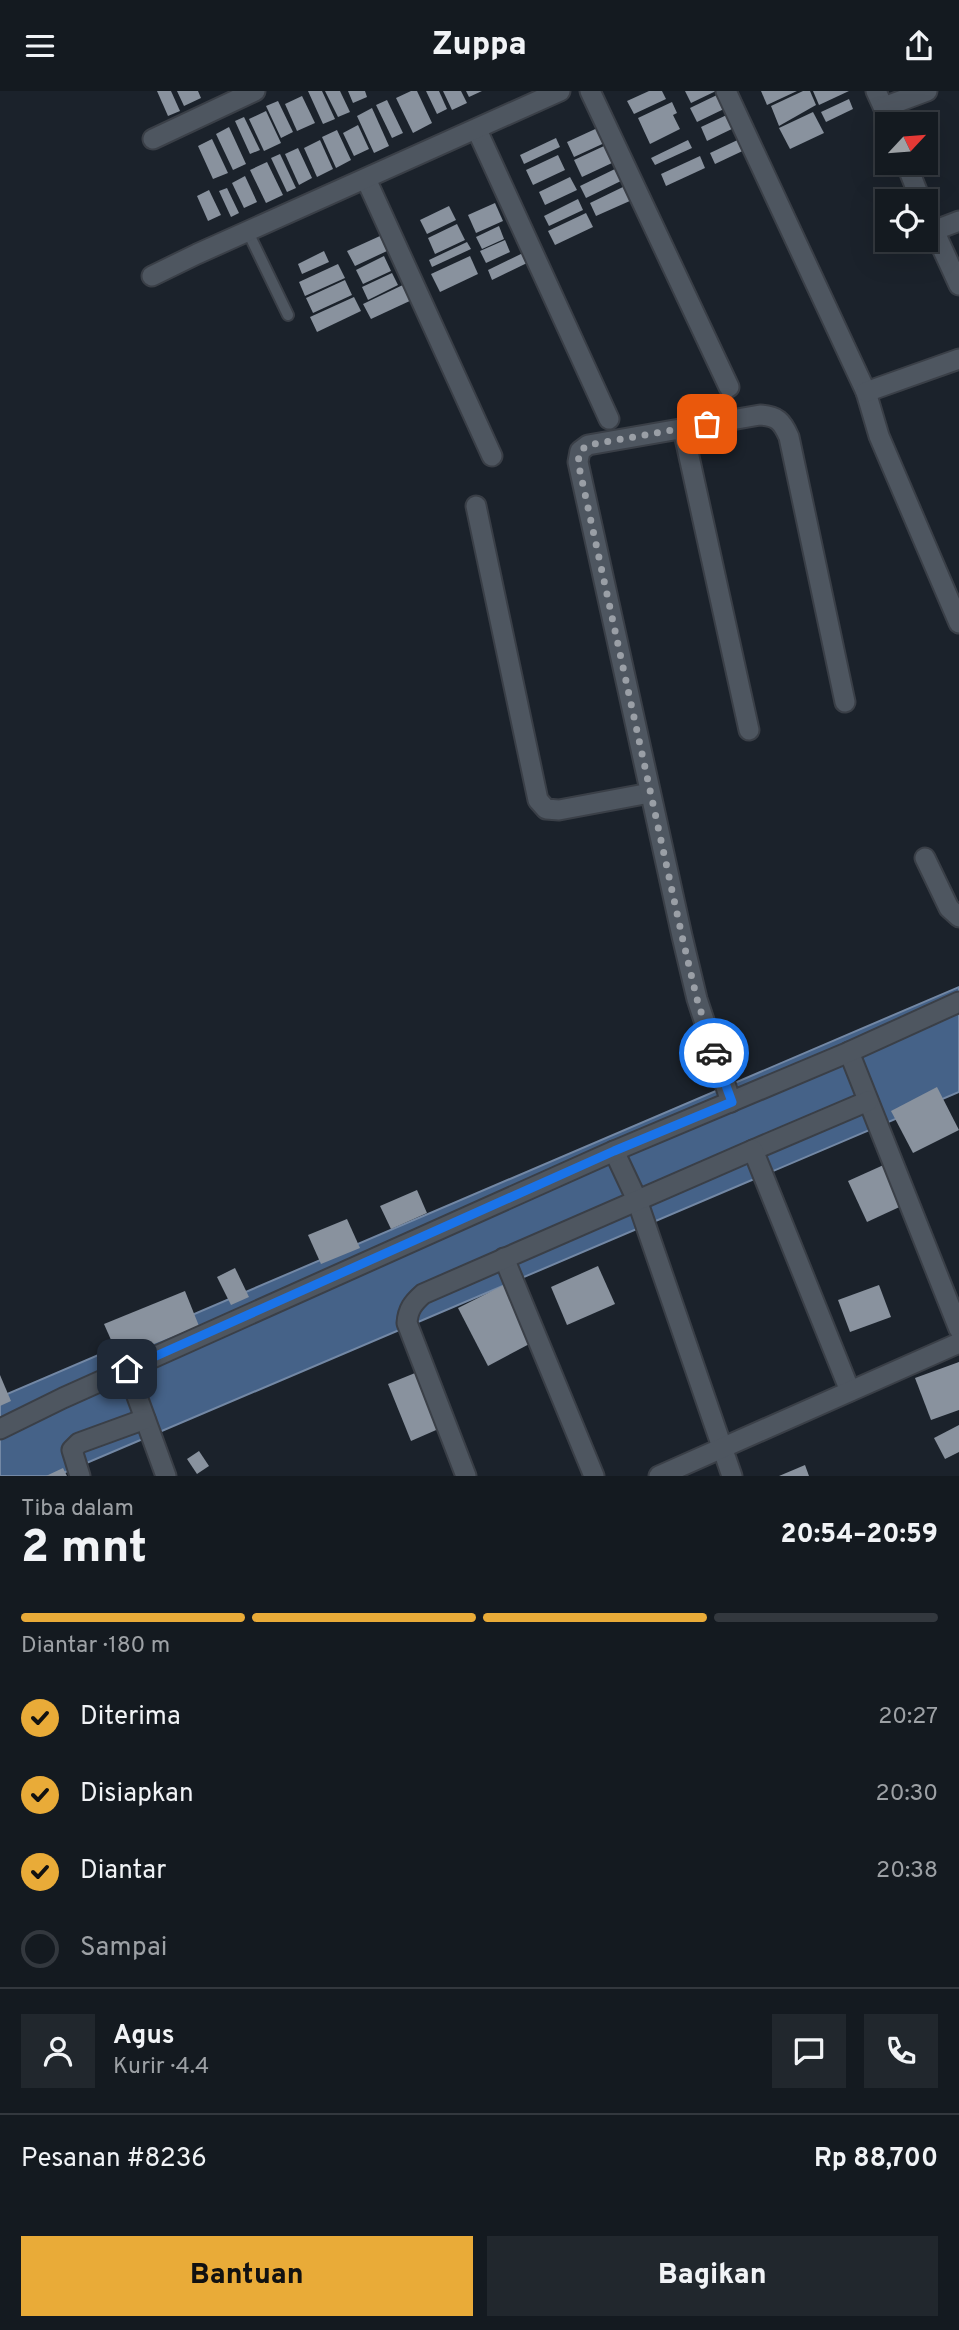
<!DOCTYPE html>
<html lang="id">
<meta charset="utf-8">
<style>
:root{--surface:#141a20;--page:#21272d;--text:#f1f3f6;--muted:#9da1a5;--line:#33383e;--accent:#e9ab38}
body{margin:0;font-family:Overpass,sans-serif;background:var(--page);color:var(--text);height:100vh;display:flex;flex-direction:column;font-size:26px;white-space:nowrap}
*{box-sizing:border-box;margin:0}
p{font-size:23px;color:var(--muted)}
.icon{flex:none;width:38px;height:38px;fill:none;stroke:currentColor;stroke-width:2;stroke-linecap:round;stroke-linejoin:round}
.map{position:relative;height:1385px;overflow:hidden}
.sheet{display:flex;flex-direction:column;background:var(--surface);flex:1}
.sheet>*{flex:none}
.needle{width:46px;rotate:64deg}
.tools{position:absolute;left:875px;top:21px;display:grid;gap:14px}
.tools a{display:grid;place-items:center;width:63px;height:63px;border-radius:0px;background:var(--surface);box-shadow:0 7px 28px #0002,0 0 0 2px var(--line);font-size:35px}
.pin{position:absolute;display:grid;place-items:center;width:60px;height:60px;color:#fff;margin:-30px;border-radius:14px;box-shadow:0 4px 10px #0006}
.courier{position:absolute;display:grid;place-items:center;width:70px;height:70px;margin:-35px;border:5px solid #1a73e8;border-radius:50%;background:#fff;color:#222;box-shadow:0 2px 9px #0007}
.headline em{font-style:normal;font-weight:800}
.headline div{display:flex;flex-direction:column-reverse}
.headline{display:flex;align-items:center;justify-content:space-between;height:119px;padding:0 21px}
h1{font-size:46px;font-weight:800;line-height:52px}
.bar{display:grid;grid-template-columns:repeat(4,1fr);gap:10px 7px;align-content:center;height:84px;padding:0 21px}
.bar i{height:9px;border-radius:5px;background:var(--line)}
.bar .selected{background:var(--accent)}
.bar p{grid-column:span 4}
.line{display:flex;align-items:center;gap:18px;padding:0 21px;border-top:2px solid var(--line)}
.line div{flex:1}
.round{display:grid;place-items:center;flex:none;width:74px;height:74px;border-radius:0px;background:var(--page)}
ol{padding:0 21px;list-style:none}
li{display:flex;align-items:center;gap:21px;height:77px}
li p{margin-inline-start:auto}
li .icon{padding:7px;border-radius:50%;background:var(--accent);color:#111;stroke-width:4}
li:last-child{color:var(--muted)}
li i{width:38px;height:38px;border:4px solid var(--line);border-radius:50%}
.primary-button{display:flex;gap:14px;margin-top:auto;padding:14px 21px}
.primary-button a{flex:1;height:80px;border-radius:0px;background:var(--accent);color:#111;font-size:28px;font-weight:800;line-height:80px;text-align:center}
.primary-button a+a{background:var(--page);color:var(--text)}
header{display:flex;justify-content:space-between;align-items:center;height:91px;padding:0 21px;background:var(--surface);font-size:32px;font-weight:800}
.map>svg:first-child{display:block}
.water{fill:#456288;stroke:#7388a5;stroke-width:2}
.building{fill:#89929e}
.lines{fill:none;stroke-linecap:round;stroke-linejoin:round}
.service-casing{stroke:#3a3f47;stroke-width:14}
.minor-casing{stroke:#3a3f47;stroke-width:23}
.service{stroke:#4e5660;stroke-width:10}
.minor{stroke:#4e5660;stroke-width:19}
.done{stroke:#9a9fa6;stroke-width:7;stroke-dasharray:0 12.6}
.route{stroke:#1a73e8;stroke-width:9}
</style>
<header><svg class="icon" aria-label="menu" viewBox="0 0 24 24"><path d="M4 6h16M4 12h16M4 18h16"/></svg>Zuppa<svg class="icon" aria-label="share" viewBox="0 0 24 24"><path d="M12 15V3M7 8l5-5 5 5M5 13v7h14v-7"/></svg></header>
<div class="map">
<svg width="959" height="1385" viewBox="0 0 959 1385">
<rect width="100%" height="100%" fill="#1b222b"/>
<polygon class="water" points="959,896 959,1001 56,1385 0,1385 0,1306"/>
<g class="building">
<polygon points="157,0 171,0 180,20 168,25"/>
<polygon points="177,0 198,0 201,7 184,15"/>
<polygon points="308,0 322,0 335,28 323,33"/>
<polygon points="325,0 340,0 350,21 338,26"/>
<polygon points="348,0 365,0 367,6 353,12"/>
<polygon points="411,0 417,0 432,32 413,42 396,7"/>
<polygon points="426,0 439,0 447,18 437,23"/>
<polygon points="443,0 461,0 467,12 452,19"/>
<polygon points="466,0 482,0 469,6"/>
<polygon points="649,0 662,0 666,8 634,23 627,10"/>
<polygon points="685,0 716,0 691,12"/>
<polygon points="761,0 797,0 767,14"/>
<polygon points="803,0 810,0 816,14 779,35 771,15"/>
<polygon points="813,0 849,0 819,14"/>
<polygon points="719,3 726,17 697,31 690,17"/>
<polygon points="302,5 315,32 297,40 285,13"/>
<polygon points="849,8 853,18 826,31 821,21"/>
<polygon points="387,9 403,42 392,47 376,14"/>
<polygon points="278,10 293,41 281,47 266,15"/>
<polygon points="672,11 677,22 673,24 680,38 650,53 638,27"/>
<polygon points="372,17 389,55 374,62 357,25"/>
<polygon points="266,20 281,52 264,60 249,28"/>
<polygon points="813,21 824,42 790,58 779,37"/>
<polygon points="731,22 738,35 707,50 701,36"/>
<polygon points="244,26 260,59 250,63 235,30"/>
<polygon points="358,34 369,58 354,65 343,42"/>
<polygon points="604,34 611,49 574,66 567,51"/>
<polygon points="229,36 246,73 233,79 216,43"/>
<polygon points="337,39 351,69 336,77 322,46"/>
<polygon points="746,45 751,56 715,73 710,62"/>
<polygon points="556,47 560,56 524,73 520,64"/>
<polygon points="212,48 228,82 213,88 198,55"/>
<polygon points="320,49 333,78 317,86 304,57"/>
<polygon points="688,49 692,57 655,74 651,67"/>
<polygon points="604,55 612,72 582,86 574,69"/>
<polygon points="298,57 312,87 299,94 285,63"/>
<polygon points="280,63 296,97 287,101 271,67"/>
<polygon points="558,64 565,79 533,94 526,79"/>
<polygon points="700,65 705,77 666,95 661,83"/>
<polygon points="267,71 283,104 266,112 250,79"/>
<polygon points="617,77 623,89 586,107 580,95"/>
<polygon points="245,85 257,111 244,117 232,92"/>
<polygon points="570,86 577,99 545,114 539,101"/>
<polygon points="625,95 632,109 596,125 590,112"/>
<polygon points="227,97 239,122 231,126 219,100"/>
<polygon points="209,99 221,124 208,130 197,105"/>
<polygon points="578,108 583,119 549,135 544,125"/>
<polygon points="495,112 503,130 476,142 468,124"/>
<polygon points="449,115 456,129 427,143 420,129"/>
<polygon points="586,122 593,136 555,154 548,140"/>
<polygon points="457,133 465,149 435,163 428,147"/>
<polygon points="499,135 504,148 482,158 476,146"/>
<polygon points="380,145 387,160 355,175 347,160"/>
<polygon points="505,149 510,161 486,172 480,160"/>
<polygon points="467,151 471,158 432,176 429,169"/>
<polygon points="324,160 329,171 302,183 298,173"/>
<polygon points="523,162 527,172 492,189 488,179"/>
<polygon points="384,165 391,180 363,193 356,179"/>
<polygon points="470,165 478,183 440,201 431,183"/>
<polygon points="338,173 345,187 305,205 299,191"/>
<polygon points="392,182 398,194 368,209 362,196"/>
<polygon points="345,189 352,204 313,222 306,207"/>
<polygon points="407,192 414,208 371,228 363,213"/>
<polygon points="354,206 361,220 317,241 310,226"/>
<polygon points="937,996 959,1039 913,1062 891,1020"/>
<polygon points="888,1072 906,1113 867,1131 848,1090"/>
<polygon points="417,1099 427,1122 391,1138 380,1115"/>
<polygon points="347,1128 360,1157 321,1173 308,1144"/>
<polygon points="598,1175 615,1213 567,1234 551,1196"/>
<polygon points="235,1177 249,1206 231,1214 217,1186"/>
<polygon points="506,1193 535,1250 488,1275 458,1217"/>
<polygon points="879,1194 891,1226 850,1241 838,1209"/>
<polygon points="185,1200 199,1235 119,1267 104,1233"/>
<polygon points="959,1271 959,1319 931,1329 915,1287"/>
<polygon points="420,1280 443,1336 411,1350 388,1293"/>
<polygon points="0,1284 11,1310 0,1315"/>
<polygon points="959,1334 959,1361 945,1368 934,1347"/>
<polygon points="199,1360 209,1375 197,1383 187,1368"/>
<polygon points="805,1374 809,1385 779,1385"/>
<polygon points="63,1377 67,1385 46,1385"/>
</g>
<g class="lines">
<g class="service-casing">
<polyline id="service" points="248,141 288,224"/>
</g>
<g class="minor-casing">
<g id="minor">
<polyline points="590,0 729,296"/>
<polyline points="726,0 866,301 879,345 959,532"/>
<polyline points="876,0 891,33"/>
<polyline points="884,16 927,0"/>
<polyline points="477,39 609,328"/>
<polyline points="153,48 255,0"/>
<polyline points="906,72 921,110"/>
<polyline points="366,88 492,365"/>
<polyline points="926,122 959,194"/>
<polyline points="933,140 959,130"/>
<polyline points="152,185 197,163 560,0"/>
<polyline points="866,301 959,268"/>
<polyline points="683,338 749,639"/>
<polyline points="476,415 538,709 546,718 559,719 650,702"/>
<polyline points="925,767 949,817 959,826"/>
<polyline points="849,961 959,1238"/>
<path d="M731 1011 697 908 682 845 578 371 580 360 588 354 760 324C777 325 782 330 789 346L845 611"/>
<polyline points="753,1059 868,1010"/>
<polyline points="614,1060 637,1109 732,1385"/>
<polyline points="504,1167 594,1385"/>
<polyline points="127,1278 166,1385"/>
<polyline points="0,1338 63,1307 614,1060 849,961 959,911"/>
<polyline points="80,1385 72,1359 79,1352 145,1328"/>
<path d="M466 1385 407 1232C408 1218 413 1212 423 1203L753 1059 850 1300"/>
<polyline points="659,1385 959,1252"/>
</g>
</g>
<use href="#service" class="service"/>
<use href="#minor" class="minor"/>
</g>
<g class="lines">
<polyline class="done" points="707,333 588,354 580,360 578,371 682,845 697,908 714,962"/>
<polyline class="route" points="127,1278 614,1060 732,1011 714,962"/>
</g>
</svg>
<div class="tools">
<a><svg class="needle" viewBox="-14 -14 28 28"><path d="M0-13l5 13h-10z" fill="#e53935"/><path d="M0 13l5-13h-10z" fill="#9da1a5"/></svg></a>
<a><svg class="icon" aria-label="locate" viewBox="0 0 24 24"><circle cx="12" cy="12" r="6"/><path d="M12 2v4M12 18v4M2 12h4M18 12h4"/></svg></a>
</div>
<div class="pin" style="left:707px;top:333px;background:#ea580c"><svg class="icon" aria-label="bag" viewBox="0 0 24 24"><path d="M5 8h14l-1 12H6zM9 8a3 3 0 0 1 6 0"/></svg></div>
<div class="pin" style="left:127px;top:1278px;background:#1f2937"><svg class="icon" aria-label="home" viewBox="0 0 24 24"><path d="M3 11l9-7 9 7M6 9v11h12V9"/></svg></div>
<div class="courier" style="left:714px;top:962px"><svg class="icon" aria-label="car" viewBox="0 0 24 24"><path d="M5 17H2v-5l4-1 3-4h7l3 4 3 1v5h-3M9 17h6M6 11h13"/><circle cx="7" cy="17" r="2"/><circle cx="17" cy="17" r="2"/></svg></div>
</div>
<section class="sheet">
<div class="headline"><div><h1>2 mnt</h1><p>Tiba dalam</p></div><em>20:54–20:59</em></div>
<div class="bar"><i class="selected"></i><i class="selected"></i><i class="selected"></i><i></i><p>Diantar · 180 m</p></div>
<ol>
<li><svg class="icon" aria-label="check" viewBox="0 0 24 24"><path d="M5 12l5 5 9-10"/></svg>Diterima<p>20:27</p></li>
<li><svg class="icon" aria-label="check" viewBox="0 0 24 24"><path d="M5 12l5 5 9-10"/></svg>Disiapkan<p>20:30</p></li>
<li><svg class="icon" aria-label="check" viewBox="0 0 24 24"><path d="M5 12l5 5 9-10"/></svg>Diantar<p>20:38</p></li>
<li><i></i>Sampai</li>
</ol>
<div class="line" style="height:126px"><a class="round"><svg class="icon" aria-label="person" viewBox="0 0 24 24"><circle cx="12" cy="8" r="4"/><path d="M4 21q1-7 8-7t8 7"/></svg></a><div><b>Agus</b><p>Kurir · 4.4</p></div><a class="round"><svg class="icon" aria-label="chat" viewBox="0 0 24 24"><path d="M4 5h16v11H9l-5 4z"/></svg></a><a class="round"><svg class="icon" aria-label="phone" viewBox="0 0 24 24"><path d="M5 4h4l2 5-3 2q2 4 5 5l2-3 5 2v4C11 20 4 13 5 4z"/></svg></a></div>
<div class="line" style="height:91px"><div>Pesanan #8236</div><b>Rp 88,700</b></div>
<div class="primary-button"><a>Bantuan</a><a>Bagikan</a></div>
</section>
